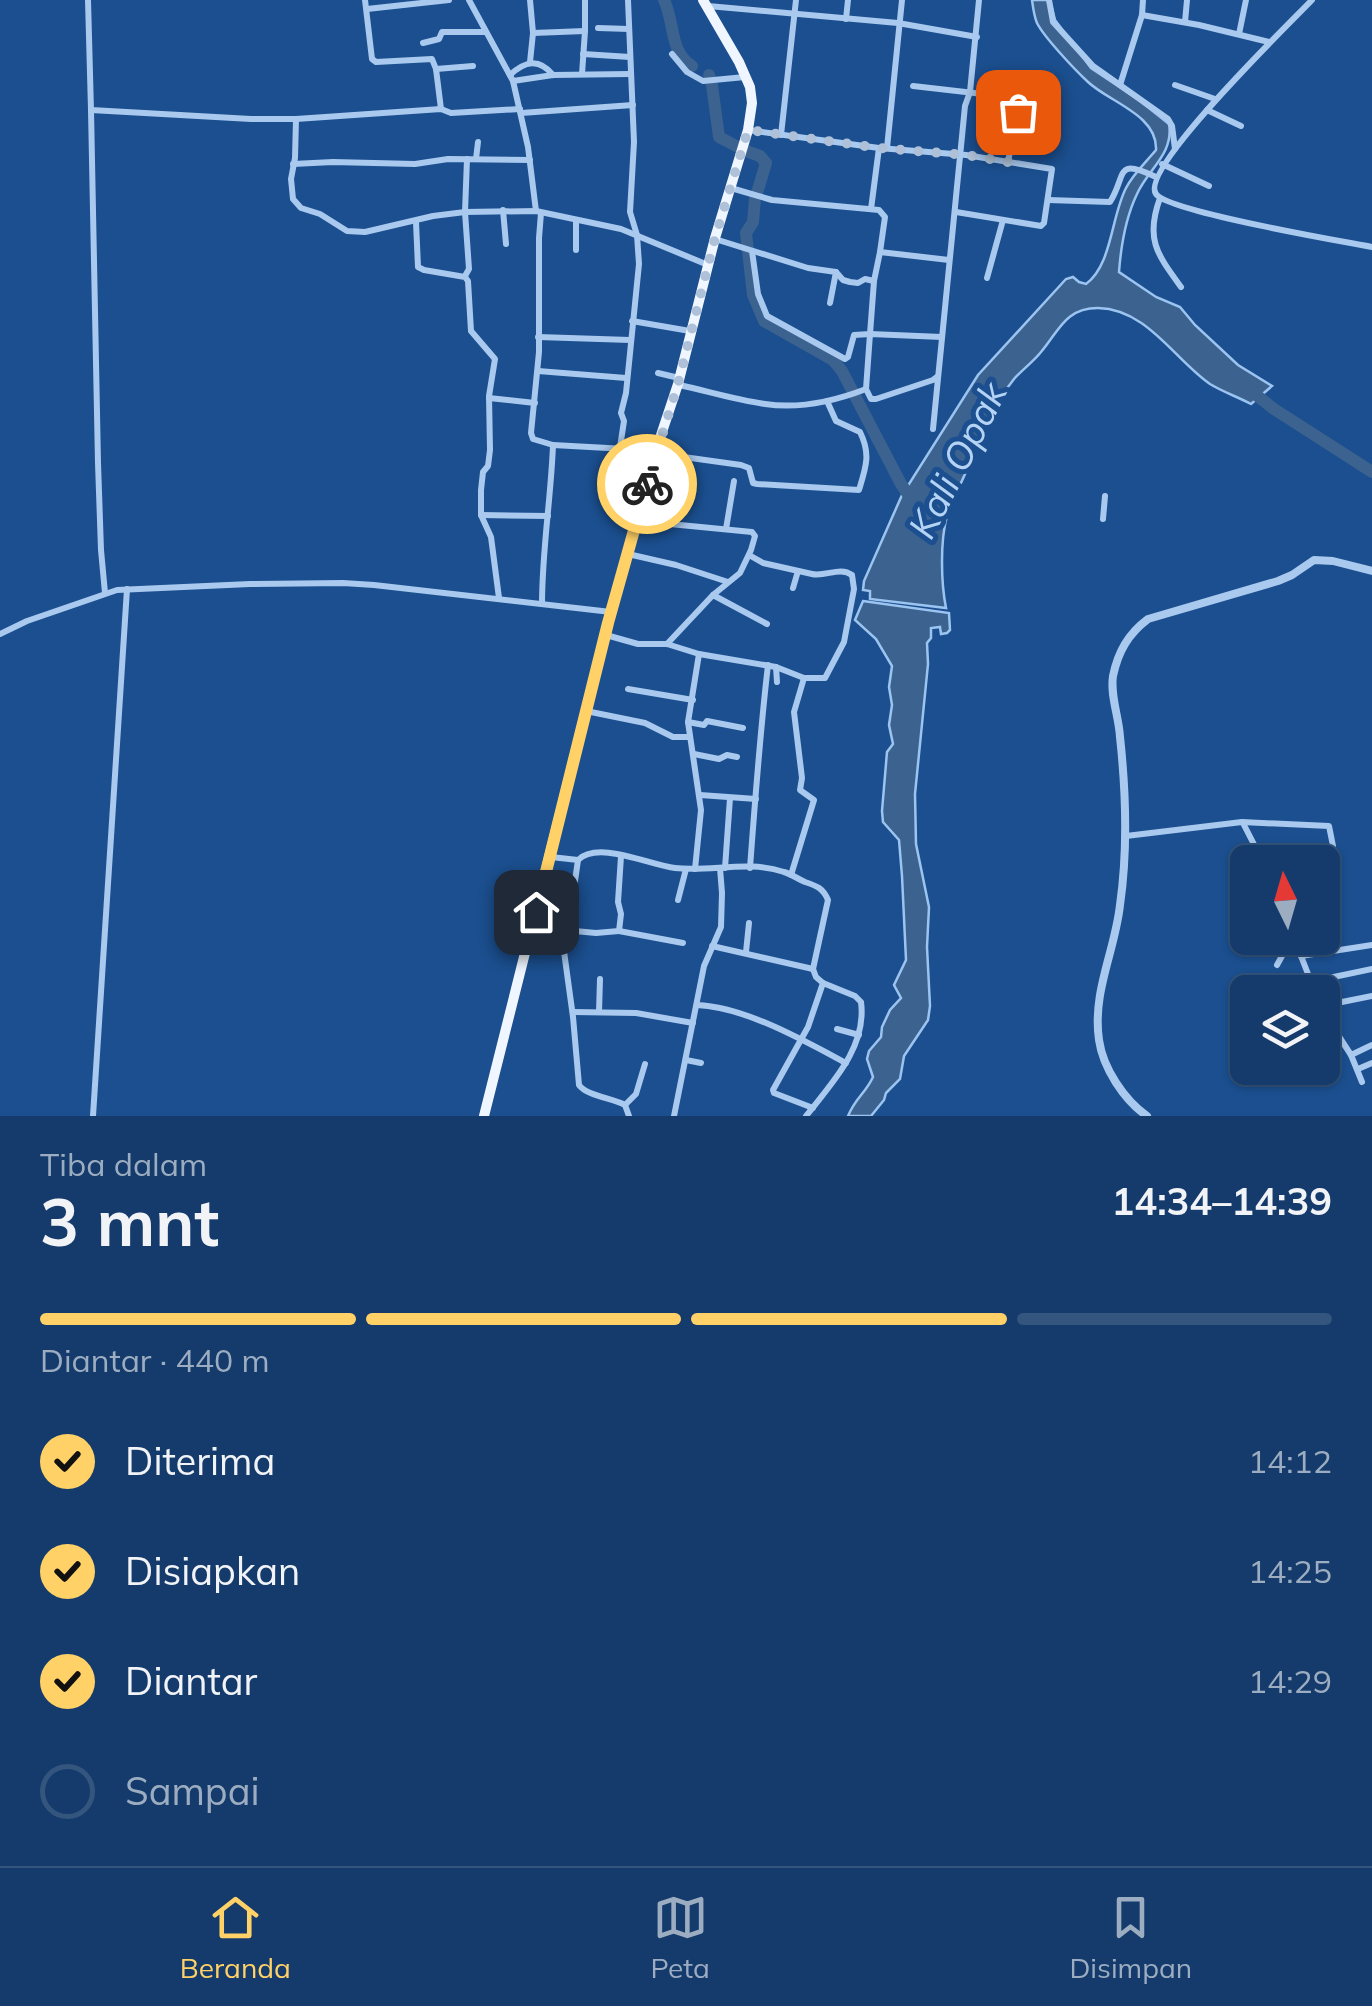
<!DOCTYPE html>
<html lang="id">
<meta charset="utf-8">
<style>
:root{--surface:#143b6b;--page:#214673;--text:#f1f3f6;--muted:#9dadc1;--line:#33557e;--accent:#ffd166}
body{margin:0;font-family:Mulish,sans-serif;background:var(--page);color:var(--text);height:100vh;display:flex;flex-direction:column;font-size:38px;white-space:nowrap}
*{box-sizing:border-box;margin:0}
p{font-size:32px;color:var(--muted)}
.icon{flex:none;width:55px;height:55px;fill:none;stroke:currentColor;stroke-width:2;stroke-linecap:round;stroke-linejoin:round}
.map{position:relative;height:1116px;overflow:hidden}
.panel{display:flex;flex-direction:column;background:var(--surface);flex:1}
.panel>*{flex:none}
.needle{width:65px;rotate:355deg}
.tools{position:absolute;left:1230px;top:845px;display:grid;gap:20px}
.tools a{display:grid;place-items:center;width:110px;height:110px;border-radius:15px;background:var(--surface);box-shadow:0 2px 8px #0004,0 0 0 2px var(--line);font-size:50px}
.pin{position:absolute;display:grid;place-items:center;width:85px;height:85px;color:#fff;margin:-42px;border-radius:20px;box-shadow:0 5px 15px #0006}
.courier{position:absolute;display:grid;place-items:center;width:100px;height:100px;margin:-50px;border:8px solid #ffd166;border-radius:50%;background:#fff;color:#222;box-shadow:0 2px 12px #0007}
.overview em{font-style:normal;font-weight:700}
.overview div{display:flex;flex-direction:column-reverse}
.overview{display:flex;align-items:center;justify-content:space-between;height:170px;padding:0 40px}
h1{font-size:65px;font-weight:700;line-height:75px}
.bar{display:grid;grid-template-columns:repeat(4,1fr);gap:15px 10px;align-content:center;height:120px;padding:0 40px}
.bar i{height:12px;border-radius:8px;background:var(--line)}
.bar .current{background:var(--accent)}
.bar p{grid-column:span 4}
ol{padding:0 40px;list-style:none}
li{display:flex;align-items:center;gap:30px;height:110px}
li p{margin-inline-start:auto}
li .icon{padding:10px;border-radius:50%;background:var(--accent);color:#111;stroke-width:4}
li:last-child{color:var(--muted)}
li i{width:55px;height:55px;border:5px solid var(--line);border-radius:50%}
.tab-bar{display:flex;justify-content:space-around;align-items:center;height:140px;border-top:2px solid var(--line);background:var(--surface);font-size:28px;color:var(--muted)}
.tab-bar a{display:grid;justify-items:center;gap:5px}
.tab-bar .current{color:var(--accent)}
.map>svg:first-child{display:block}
.water{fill:#3c6290;stroke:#9cc4f0;stroke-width:2.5}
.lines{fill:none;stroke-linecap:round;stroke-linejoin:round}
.river{stroke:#3c6290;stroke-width:12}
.minor{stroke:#a9c9ee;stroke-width:6}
.tertiary{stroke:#a9c9ee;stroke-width:8}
.primary{stroke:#f0f6ff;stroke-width:10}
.done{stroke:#afc1d8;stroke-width:10;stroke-dasharray:0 18}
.route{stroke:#ffd166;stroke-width:12}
.labels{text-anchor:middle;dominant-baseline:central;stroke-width:10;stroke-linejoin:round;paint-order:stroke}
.water-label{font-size:38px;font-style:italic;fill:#b5d3f5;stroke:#1b4f8f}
</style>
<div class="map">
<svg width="1372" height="1116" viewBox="0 0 1372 1116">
<rect width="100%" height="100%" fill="#1b4f8f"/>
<g class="water">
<path d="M1032 0H1050L1055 20 1091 68 1139 100 1169 124C1174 154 1148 169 1137 194 1125 219 1121 245 1119 272L1156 297 1180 307 1195 325 1238 365 1272 386 1251 404C1238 397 1223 392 1210 384 1174 359 1147 309 1098 308 1065 308 1059 331 1041 352 1033 362 1022 370 1014 379 991 408 979 441 965 474 959 488 951 502 947 516 940 541 941 583 946 608L870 599V591L863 590 864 581 902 495 978 375 1066 279 1073 277 1079 282 1086 284C1112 265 1111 217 1126 188 1133 174 1146 162 1156 150 1158 115 1109 102 1088 82 1075 70 1044 37 1037 23 1034 16 1033 7 1032 0Z"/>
<path d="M863 601 949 613 950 630 947 633 941 634 940 627 931 628V638L927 643 928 664 915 794 916 844 929 907 927 947 930 1006 928 1020 904 1056 900 1079 886 1093 884 1100 871 1116H848C856 1097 865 1094 873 1077L867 1059 869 1051 881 1037 882 1027 890 1010 901 998 894 985 906 960 902 876 899 840 883 822 882 811 887 752 893 744 889 725 892 705 889 687 892 666 876 639 855 620Z"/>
</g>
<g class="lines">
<g class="river">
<path d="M664 0C675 23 669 51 692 66"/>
<polyline points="709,75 712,85 719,137 738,147"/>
<polyline points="746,151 760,156 766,163 757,193"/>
<polyline points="755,198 753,222 746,233 753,295 764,321 833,360 842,371 901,484 914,503"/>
<polyline points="1246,387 1274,409 1372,472"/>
</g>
<g class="minor">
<polyline points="88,0 91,110 251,119 296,119 295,158 291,179 293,199 301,208 320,214 347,231 365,232 433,216 465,212 536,211 621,229 708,265"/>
<polyline points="365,0 372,59 376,62 432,59 436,69 441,109"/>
<polyline points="469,0 513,81 528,147 536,211"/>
<polyline points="530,0 533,33 530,62"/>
<polyline points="1049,0 1053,22 1093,66 1168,119 1172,126 1175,149"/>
<path d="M1312 0C1290 23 1138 170 1156 194 1169 212 1341 241 1372 247"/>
<polyline points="708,6 898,23 977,37"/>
<polyline points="367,9 449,0"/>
<polyline points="1142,15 1199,25 1269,42"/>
<polyline points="846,19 848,0"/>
<polyline points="1185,22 1187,0"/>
<polyline points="598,28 629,29"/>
<polyline points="533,33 585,31"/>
<polyline points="1239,34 1246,0"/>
<polyline points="423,43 439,39 442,32 485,32"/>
<polyline points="583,54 630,57"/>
<polyline points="672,54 687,72 703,81 745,77"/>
<polyline points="436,69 473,66"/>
<polyline points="582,74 585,31 585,0"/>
<path d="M510 75C525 61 539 58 553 75"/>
<polyline points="513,81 553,75 630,74"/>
<polyline points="1120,85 1142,15 1143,0"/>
<polyline points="1175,85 1215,99"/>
<polyline points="913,86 1018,98 1018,112 1008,162"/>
<polyline points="91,110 98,463 101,550 105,593"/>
<polyline points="1207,110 1241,126"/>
<polyline points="1018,112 1056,117"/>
<polyline points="521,113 633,105"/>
<polyline points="296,119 441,109 451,113 520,109"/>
<polyline points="748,130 879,148 966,155 1052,169 1044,223 1041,226 956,212"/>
<polyline points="781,135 796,0"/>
<polyline points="887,148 902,0"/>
<polyline points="476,159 478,142"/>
<polyline points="293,164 333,162 415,164 448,159 530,160"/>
<polyline points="1162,164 1209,186"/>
<polyline points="731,188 772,200 879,210 885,217 880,252 949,260"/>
<path d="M1160 198C1145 239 1157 254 1181 287"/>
<path d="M1048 200 1110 202C1127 175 1114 157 1156 177"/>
<polyline points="871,209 879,148"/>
<polyline points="503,210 506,244"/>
<path d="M541 213 539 238V352L531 433 533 439 553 445 626 449 741 465 749 468 753 483 757 484 859 490C866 467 871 454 860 432L836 421 827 401"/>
<polyline points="416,222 418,267 424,270 465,277 468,281 471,331 495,359 489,396 490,450 488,466 483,472 481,490 481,515 491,537 499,598"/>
<polyline points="715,239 808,268 836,272 843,280 850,282 858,283 865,279 874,281"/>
<polyline points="576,250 576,220"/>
<polyline points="752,251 758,294 767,316 845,359 848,357 854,335 870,334 874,281 880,252"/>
<polyline points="465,276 469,269 465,212 467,159"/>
<polyline points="987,278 1003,220"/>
<polyline points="830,303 836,272"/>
<polyline points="632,321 690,331"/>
<polyline points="538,337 630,340"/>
<polyline points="538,371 626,378"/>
<polyline points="658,373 679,378"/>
<polyline points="937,377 933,380 876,399 871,399 866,389 870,334 942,337"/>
<path d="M679 385C707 391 736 400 765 404 798 409 835 401 866 389"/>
<polyline points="489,398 535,403"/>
<polyline points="933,429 965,106 970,92 979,0"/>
<polyline points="612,500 624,421 621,413 626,393 639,264 637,235 630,212 634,142 628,0"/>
<polyline points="481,515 548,516"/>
<polyline points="638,517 670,524 752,532 755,536 751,550 740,573 713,595 667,644"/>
<polyline points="1103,519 1105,496"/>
<polyline points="726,529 734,481"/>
<polyline points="628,554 676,565 728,582"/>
<polyline points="793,588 798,571"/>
<polyline points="713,595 767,624"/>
<path d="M542 604C542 550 551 498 553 445"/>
<polyline points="0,634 27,621 117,590 250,584 343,583 374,585 611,612"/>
<path d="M606 635 638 644H667L699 654 776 667 804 678H825L844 642 854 589 852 575C840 566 826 577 812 574L763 563 749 555"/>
<polyline points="776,667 777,682"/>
<polyline points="628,689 693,700"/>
<polyline points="586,711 645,723 673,737 689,737"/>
<polyline points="688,722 704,725 707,721 743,728"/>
<polyline points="694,754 719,759 727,755 737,757"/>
<polyline points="700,795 756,799"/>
<polyline points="1243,823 1263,862"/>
<polyline points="1126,836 1242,822 1329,826 1333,846 1329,851 1259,851"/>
<path d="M551 857 578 860 571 909 562 937 573 1017 579 1085C587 1096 612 1098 625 1105L629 1116"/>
<path d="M578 860C598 840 649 865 675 868 711 872 749 860 784 872 791 874 798 879 805 882 817 886 823 888 828 900L813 969 816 977 823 983 808 1027 773 1090 774 1093 813 1108"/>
<polyline points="725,868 730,798"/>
<path d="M750 868C755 800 760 733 768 665"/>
<polyline points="695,869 701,810 688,722 699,654"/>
<polyline points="791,875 814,800 800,790 802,778 794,712 804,678"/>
<polyline points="678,900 686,869"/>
<polyline points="564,930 596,933 619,931 621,914 618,902 621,856"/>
<polyline points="619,931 683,943"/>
<polyline points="1294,938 1315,992"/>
<polyline points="712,946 813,969"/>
<polyline points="746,952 749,923"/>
<polyline points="1301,956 1372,945"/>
<polyline points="1277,965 1292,938"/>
<polyline points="1310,982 1372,969"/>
<path d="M697 1005C745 1007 803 1040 846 1063"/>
<polyline points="1322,1006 1372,996"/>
<polyline points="1322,1010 1351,1055 1362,1082"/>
<polyline points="573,1012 636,1013 693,1023"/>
<polyline points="599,1012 600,979"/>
<polyline points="837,1029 859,1035"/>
<polyline points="1351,1055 1372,1045"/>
<polyline points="686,1060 701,1063"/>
<polyline points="1358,1069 1372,1063"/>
<polyline points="625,1105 636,1094 645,1064"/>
<polyline points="93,1116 127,589"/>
<polyline points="674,1116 704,966 721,927 722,893 720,868"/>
<path d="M806 1116C832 1083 867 1047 861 1002L855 996 823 983"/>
</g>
<path class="tertiary" d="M1147 1116C1124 1100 1103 1068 1099 1040 1092 992 1115 951 1120 905 1128 849 1126 792 1120 737 1119 717 1110 696 1113 676 1118 652 1128 634 1148 619L1278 581 1292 575 1314 560 1333 561 1372 571"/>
<polyline class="primary" points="484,1116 608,623 655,453 678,384 715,238 748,130 752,103 750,87 739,62 703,0"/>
</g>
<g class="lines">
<polyline class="done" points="647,484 678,384 715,238 748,130 879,148 966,155 1008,162 1018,112"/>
<polyline class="route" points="536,912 608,623 647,484"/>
</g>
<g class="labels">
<g class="water-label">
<text transform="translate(957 460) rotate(-63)">Kali Opak</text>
</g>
</g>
</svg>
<div class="tools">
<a><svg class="needle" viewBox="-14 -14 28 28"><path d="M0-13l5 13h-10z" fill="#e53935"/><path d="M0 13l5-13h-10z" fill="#9dadc1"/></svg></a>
<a><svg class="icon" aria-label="layers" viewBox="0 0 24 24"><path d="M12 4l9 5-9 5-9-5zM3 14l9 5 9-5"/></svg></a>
</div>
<div class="pin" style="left:1018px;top:112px;background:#ea580c"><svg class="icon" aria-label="bag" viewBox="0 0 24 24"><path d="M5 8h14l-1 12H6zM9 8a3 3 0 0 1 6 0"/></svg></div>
<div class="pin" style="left:536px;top:912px;background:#1f2937"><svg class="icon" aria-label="home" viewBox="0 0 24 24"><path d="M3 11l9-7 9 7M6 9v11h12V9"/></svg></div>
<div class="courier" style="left:647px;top:484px"><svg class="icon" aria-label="bike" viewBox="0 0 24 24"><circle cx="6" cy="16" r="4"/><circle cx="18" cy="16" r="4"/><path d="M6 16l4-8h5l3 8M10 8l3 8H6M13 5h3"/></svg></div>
</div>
<section class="panel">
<div class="overview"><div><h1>3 mnt</h1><p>Tiba dalam</p></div><em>14:34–14:39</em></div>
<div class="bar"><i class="current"></i><i class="current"></i><i class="current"></i><i></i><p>Diantar · 440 m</p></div>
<ol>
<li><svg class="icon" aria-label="check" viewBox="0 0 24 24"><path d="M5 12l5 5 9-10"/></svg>Diterima<p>14:12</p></li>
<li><svg class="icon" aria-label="check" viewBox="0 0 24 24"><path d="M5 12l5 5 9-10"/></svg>Disiapkan<p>14:25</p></li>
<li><svg class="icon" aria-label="check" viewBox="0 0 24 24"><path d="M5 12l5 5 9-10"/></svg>Diantar<p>14:29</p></li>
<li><i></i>Sampai</li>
</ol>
</section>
<nav class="tab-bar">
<a class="current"><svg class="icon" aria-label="home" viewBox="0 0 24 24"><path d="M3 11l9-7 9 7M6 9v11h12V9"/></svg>Beranda</a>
<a><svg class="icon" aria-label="map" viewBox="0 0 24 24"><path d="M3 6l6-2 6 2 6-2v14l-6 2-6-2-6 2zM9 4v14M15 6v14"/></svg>Peta</a>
<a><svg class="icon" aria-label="saved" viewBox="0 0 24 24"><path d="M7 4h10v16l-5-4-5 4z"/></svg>Disimpan</a>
</nav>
